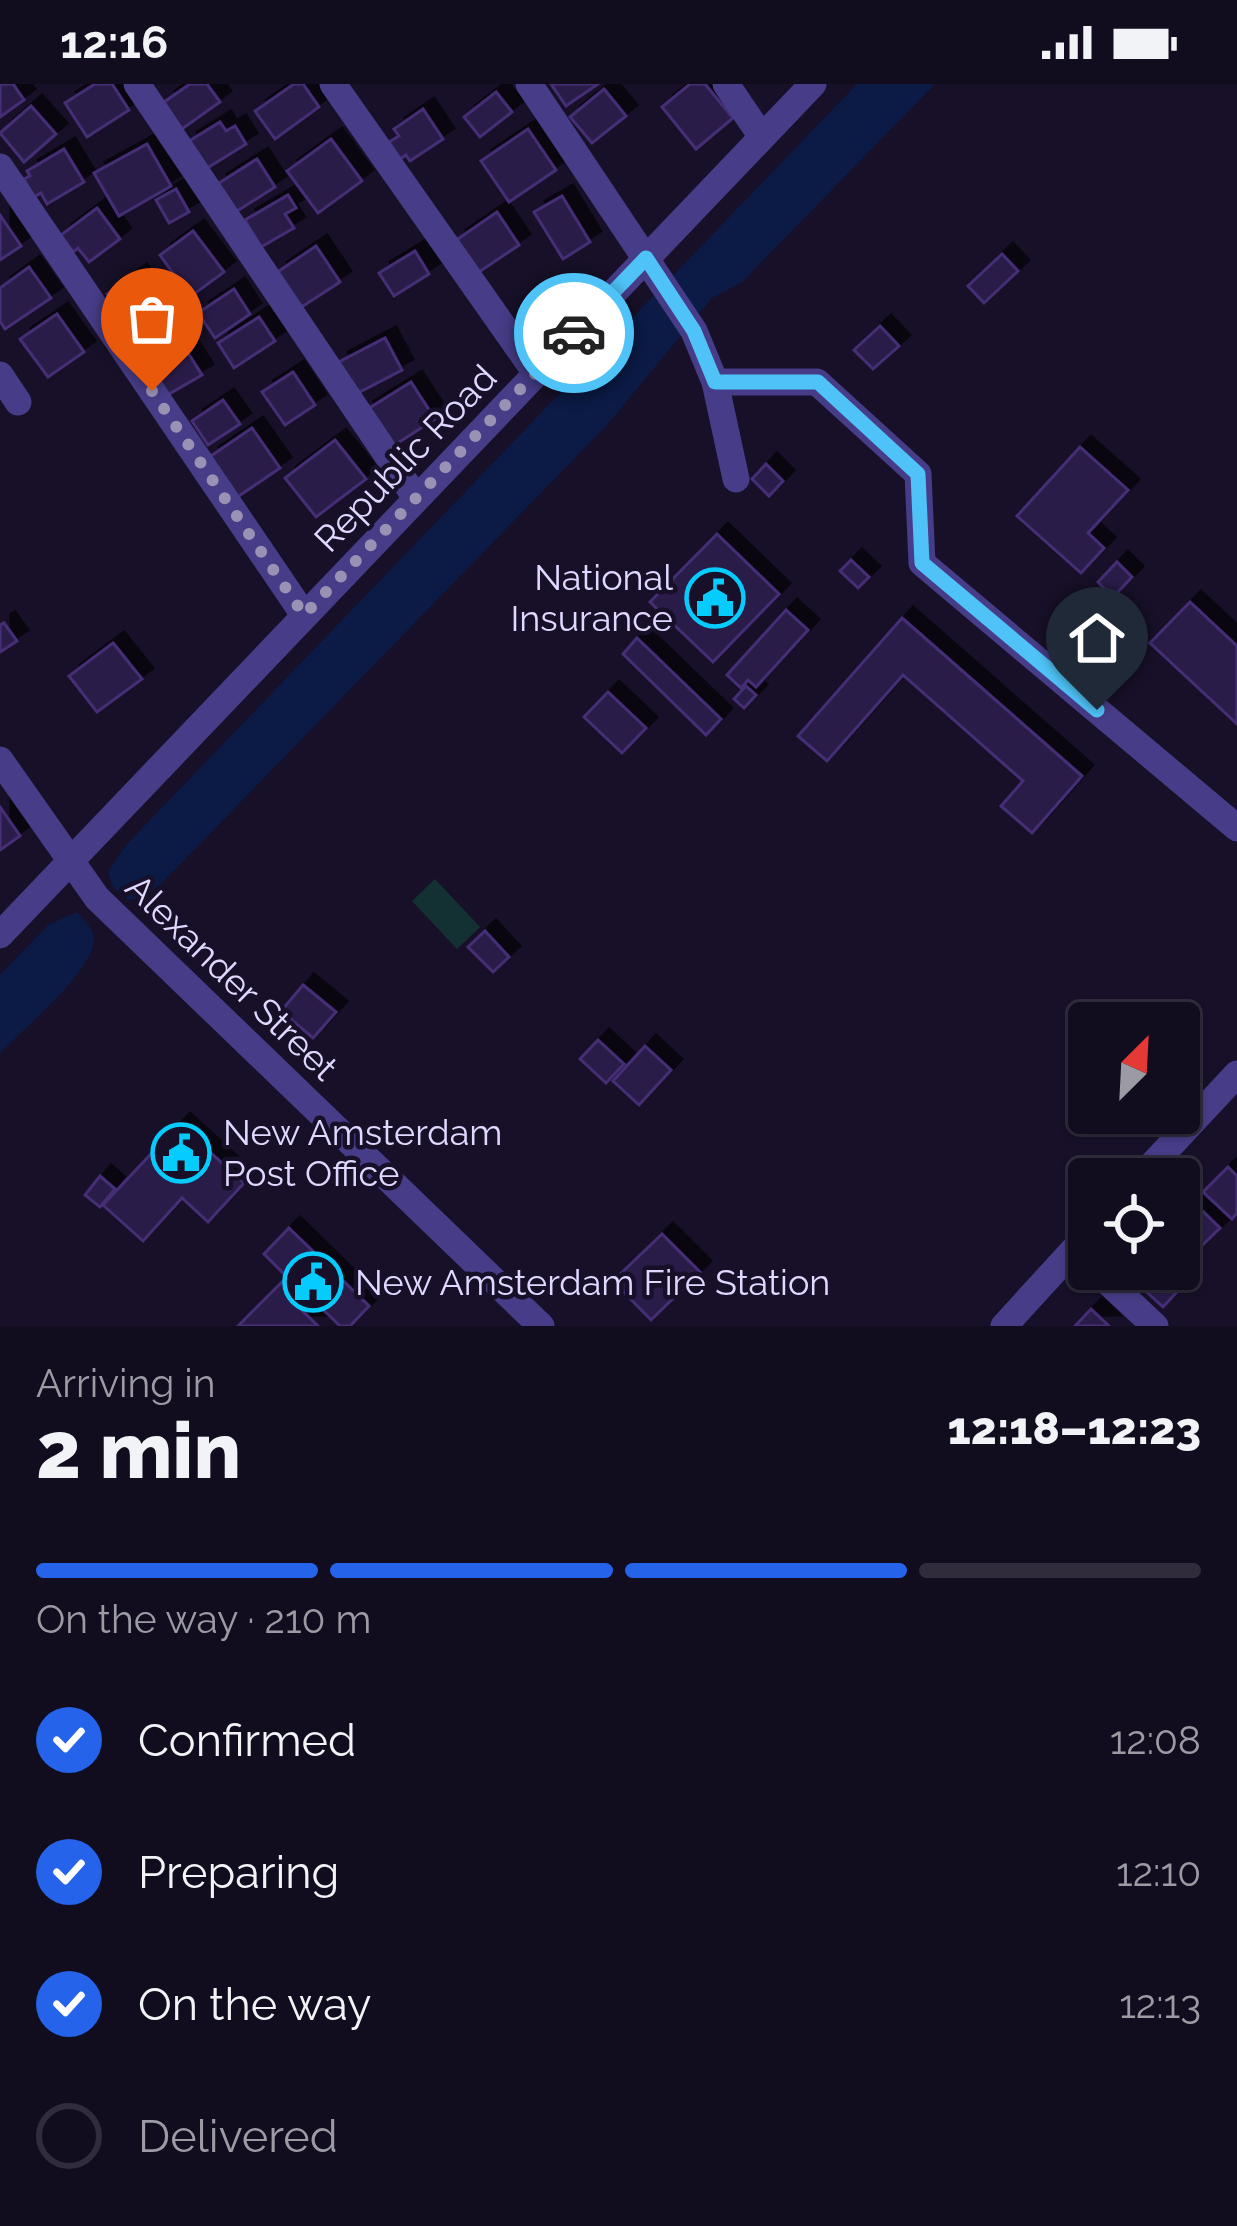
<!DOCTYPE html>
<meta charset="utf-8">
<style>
:root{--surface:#110c1e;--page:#1a1527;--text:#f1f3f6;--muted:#9c9ba4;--line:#302c3c;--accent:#2563eb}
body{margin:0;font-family:Raleway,sans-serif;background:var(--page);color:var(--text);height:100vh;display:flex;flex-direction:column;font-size:45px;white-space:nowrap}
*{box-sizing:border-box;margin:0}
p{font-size:39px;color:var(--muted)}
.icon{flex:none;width:66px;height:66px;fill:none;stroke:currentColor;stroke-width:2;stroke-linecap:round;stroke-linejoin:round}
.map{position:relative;height:1242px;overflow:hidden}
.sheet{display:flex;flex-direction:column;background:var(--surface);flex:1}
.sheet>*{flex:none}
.needle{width:78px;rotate:24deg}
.controls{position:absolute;left:1068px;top:918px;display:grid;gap:24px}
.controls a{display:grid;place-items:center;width:132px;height:132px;border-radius:12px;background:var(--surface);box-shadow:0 3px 9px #0004,0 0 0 3px var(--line);font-size:60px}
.pin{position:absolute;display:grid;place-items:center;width:102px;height:102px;color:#fff;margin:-123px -51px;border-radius:50% 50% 50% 0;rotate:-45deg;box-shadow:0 0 12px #0007}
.pin .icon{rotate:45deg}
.courier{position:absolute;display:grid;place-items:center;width:120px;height:120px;margin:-60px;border:9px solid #4fc3f7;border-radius:50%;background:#fff;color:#222;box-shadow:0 3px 15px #0007}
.overview em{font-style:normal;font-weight:800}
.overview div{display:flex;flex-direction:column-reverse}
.overview{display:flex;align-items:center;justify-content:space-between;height:204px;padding:0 36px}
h1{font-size:78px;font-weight:800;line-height:90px}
.bar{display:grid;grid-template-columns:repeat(4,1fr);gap:18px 12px;align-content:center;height:144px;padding:0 36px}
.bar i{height:15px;border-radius:9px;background:var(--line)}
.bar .current{background:var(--accent)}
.bar p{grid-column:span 4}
ol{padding:0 36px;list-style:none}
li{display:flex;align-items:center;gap:36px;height:132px}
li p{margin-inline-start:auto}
li .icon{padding:12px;border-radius:50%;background:var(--accent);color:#fff;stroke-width:4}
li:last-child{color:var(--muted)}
li i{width:66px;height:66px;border:6px solid var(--line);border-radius:50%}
.status{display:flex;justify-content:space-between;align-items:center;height:84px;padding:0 60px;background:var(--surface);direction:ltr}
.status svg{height:33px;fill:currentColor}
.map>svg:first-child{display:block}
.green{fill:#133032}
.water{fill:#0b1b46}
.building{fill:#2a1c49;stroke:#442f75;stroke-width:3;filter:url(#shadow)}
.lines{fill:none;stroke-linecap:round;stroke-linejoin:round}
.minor{stroke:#463c87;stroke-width:27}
.done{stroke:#9a92b4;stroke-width:12;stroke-dasharray:0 21.6}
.route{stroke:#4fc3f7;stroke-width:15}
.labels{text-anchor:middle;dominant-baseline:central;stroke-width:9;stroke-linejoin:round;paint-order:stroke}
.street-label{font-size:36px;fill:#e0d8ff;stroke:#171028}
.poi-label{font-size:36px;fill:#e0d8ff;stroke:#171028;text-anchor:start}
</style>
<div class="status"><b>12:16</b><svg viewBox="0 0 49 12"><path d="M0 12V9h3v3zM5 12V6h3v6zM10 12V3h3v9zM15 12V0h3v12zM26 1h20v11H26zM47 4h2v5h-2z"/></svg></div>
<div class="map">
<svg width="1237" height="1242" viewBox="0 0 1237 1242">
<defs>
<filter id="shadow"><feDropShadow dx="11" dy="-11" stdDeviation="0" flood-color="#0009"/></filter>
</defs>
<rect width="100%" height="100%" fill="#171028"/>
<polygon class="green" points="435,795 480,843 457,865 412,817"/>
<g class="water">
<polygon points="857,0 935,0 742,198 712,214 607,341 162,799 141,814 128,816 113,803 108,788 127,760"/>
<path d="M77 828C85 837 96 846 93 860 88 892 23 945 0 969V891L48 841Z"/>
</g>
<g class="building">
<polygon points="0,0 13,0 24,16 0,33"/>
<polygon points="95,0 112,0 129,26 87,53 65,19"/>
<polygon points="190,0 207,0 220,18 182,45 164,18"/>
<polygon points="294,0 303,0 319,23 275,55 255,27"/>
<polygon points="551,0 598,0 566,22"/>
<polygon points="690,0 705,0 733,34 696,65 662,23"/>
<polygon points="604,5 626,32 592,59 570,33"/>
<polygon points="496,8 512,28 480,53 464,33"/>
<polygon points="31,22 56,50 24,78 0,49"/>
<polygon points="423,25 443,55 410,77 406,71 400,75 389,58 399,52 394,45"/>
<polygon points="220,38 226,47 235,42 246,60 204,86 186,59"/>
<polygon points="528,45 556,86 509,118 481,77"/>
<polygon points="331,55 362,97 318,129 287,87"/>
<polygon points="147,60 171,102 119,132 94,89"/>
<polygon points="64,65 84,98 47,120 41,109 34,113 24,95 30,92 27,87"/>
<polygon points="257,75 275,103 234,129 216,101"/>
<polygon points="176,105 189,128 169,139 156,116"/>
<polygon points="288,111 296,124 285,130 294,144 261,163 245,136"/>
<polygon points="562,112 590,158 563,175 534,128"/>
<polygon points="97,124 120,155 89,178 78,164 73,168 61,151"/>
<polygon points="497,128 519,161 476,190 455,157"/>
<polygon points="0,131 21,162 0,176"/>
<polygon points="193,147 224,188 190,213 160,171"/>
<polygon points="316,162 340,198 300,224 276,189"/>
<polygon points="415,167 429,190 394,212 379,189"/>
<polygon points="1002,170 1018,187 984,219 968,202"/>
<polygon points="29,183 51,214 5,245 0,237 0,204"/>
<polygon points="136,191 153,216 124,236 107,210"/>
<polygon points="234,205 250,230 215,254 198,229"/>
<polygon points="161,215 178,240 144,264 126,239"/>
<polygon points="57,230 84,268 48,293 20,255"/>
<polygon points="259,233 275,257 234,284 218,259"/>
<polygon points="880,242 899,262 873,285 854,266"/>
<polygon points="178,253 202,291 164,313 141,276"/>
<polygon points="385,254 402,286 354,311 337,279"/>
<polygon points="293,288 315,321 285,341 262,308"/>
<polygon points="411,298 435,335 387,366 363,328"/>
<polygon points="223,316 240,340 208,361 192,337"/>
<polygon points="252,344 280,384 236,414 208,374"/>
<polygon points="335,356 366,395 316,433 285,394"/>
<polygon points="1080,363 1128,406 1088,449 1104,464 1081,489 1017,432"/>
<polygon points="766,380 783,397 769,412 752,395"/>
<polygon points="717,450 779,510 713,578 650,518"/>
<polygon points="851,476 869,493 858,504 840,487"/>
<polygon points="1117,478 1132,493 1113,513 1098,498"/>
<polygon points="1190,518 1237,562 1237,640 1150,559"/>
<polygon points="1068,520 1088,539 1078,549 1058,530"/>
<polygon points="786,526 808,546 756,603 748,596 741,604 727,591"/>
<polygon points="902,534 1082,692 1032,749 1001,722 1023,697 903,591 827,677 798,652"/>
<polygon points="4,539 17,557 0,568 0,541"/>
<polygon points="637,554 721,635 706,651 623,570"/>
<polygon points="113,559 142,595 97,628 69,592"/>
<polygon points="746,602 756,611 744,624 734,615"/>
<polygon points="608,608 646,644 622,669 584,633"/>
<polygon points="0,723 20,752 0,766"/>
<polygon points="485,847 509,873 493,888 468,863"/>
<polygon points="303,901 336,928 313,954 281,927"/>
<polygon points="598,956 624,980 606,999 580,975"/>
<polygon points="645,962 671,986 639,1021 613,997"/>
<polygon points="179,1040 244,1099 208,1138 182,1114 143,1157 103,1121"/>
<polygon points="1228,1083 1237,1092 1237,1129 1232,1135 1203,1108"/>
<polygon points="100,1092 115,1105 100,1123 85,1111"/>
<polygon points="1187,1112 1220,1144 1187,1176 1179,1168 1179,1120"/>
<polygon points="289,1144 369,1222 350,1242 340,1242 301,1204 290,1215 318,1242 238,1242 287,1193 264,1170"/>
<polygon points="662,1150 700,1188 651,1236 613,1197"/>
<polygon points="1132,1185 1178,1185 1189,1195 1163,1223 1127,1190"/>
<polygon points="1091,1225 1109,1242 1075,1242"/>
</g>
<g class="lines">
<g class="minor">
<polyline points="137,0 416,414"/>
<polyline points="333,0 536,289"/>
<polyline points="529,0 694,247 715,298"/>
<polyline points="726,0 762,53"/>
<polyline points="0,83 304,531"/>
<polyline points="0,291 18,318"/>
<polyline points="736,395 715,298 817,298 918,390 922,479 1237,744"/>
<polyline points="0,676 97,814 541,1242"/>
<polyline points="0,851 813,0"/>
<polyline points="1139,1095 1237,990"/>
<polyline points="1094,1185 1155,1242"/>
<polyline points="1004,1242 1089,1149"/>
</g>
</g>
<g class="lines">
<polyline class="done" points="152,307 304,531 574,249"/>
<polyline class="route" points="574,249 646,174 694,247 715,298 818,298 918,390 922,479 1097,626"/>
</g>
<defs>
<g id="civic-ring" transform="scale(3)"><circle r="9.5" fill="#171028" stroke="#06cbfd" stroke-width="1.5"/><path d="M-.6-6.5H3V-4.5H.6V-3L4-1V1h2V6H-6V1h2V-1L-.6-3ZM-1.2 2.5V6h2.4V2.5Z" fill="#06cbfd"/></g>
</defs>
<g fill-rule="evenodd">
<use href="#civic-ring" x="715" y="514"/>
<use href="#civic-ring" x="181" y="1069"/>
<use href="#civic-ring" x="313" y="1198"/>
</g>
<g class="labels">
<g class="street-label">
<text transform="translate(405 374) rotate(-46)">Republic Road</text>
<text transform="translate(232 893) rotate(44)">Alexander Street</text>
</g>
<g class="poi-label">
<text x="673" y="493" text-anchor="end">National<tspan x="673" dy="41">Insurance</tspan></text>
<text x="223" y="1048">New Amsterdam<tspan x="223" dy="41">Post Office</tspan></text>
<text x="355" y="1198">New Amsterdam Fire Station</text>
</g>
</g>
</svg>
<div class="controls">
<a><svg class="needle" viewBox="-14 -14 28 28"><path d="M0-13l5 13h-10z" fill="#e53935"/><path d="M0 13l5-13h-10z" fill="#9c9ba4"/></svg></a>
<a><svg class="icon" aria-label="locate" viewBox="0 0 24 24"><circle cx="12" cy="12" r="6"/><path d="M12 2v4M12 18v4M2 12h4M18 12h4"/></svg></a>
</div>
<div class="pin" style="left:152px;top:307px;background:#ea580c"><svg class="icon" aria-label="bag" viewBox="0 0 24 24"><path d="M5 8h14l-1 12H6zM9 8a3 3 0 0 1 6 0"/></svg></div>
<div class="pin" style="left:1097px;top:626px;background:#1f2937"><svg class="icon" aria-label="home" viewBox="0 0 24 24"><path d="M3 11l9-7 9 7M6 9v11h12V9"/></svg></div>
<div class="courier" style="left:574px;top:249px"><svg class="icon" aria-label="car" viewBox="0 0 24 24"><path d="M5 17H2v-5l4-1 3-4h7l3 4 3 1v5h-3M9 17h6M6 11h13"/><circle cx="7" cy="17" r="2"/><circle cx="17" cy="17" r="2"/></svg></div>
</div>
<section class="sheet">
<div class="overview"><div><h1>2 min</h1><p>Arriving in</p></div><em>12:18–12:23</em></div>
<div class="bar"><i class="current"></i><i class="current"></i><i class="current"></i><i></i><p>On the way · 210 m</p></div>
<ol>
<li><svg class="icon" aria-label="check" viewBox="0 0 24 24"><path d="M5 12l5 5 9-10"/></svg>Confirmed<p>12:08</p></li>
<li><svg class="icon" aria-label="check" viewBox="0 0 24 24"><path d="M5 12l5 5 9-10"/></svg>Preparing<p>12:10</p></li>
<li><svg class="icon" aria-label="check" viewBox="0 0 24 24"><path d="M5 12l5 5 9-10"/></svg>On the way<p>12:13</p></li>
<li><i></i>Delivered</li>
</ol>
</section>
